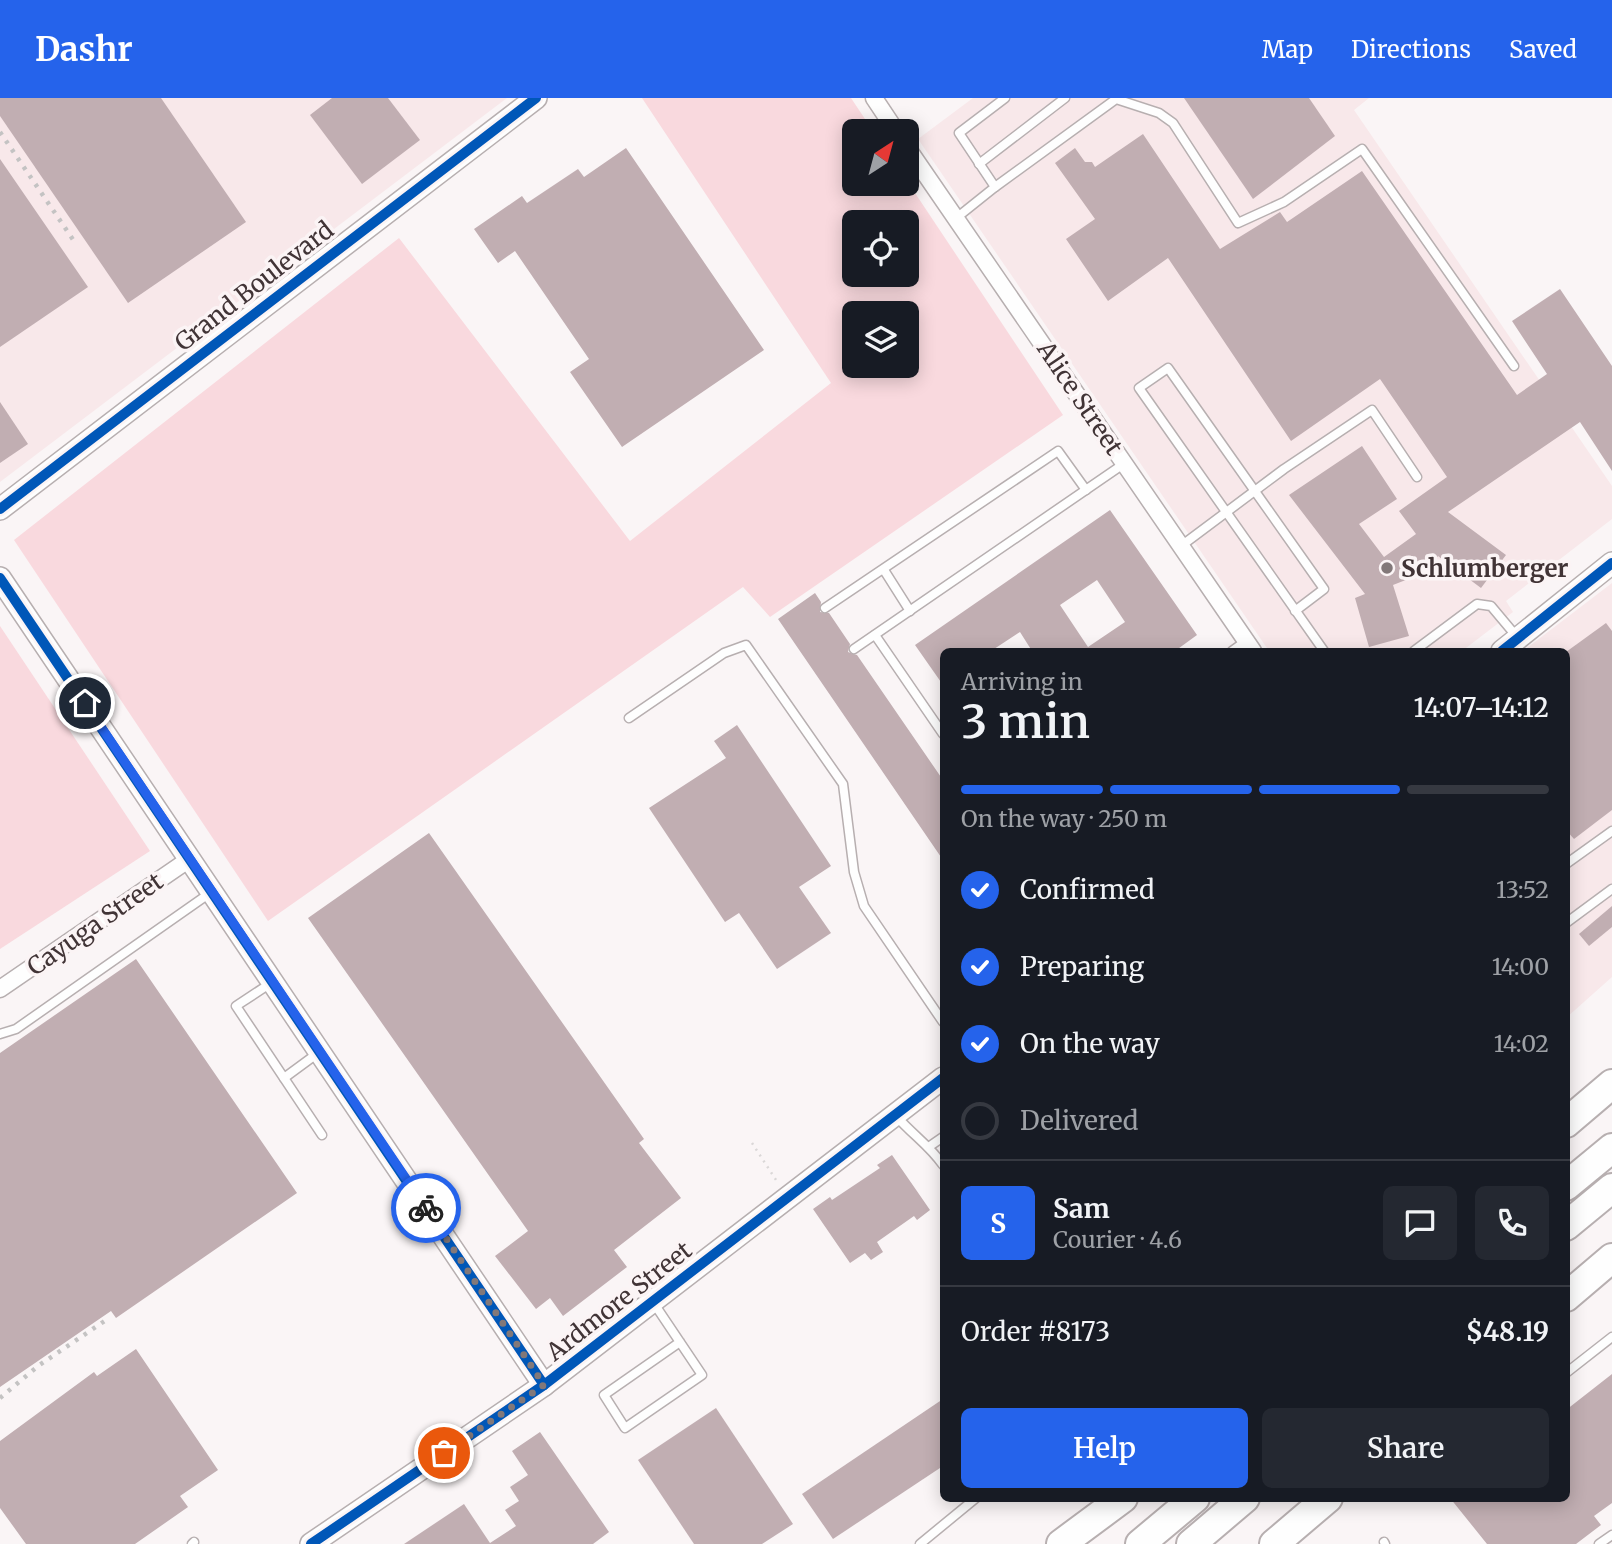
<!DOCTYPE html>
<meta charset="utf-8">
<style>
:root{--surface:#171b24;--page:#242831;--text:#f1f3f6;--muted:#9ea1a6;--line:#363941;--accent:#2563eb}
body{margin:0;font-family:Merriweather,serif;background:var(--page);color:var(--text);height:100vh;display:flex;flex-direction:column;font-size:26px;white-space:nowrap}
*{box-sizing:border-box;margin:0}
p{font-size:23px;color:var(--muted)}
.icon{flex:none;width:38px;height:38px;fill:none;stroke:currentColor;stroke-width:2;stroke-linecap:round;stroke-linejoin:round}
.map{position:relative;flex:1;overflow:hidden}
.side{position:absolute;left:940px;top:550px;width:630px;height:854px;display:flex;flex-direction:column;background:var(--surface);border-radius:10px;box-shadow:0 4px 18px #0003}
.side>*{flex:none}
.needle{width:46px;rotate:36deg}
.tools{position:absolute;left:842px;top:21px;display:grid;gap:14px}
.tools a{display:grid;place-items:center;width:77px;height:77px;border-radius:10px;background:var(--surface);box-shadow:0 4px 18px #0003;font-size:35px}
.pin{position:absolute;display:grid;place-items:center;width:60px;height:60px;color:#fff;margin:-30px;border:4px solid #fff;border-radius:50%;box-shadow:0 2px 7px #0007}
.courier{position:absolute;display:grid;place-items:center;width:70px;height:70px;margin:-35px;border:5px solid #2563eb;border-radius:50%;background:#fff;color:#222;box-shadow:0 2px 9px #0007}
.headline em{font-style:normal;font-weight:600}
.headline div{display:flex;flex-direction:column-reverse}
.headline{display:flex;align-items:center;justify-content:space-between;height:119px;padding:0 21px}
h1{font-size:46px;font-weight:600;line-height:52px}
.bar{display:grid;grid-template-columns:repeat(4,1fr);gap:10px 7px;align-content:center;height:84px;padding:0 21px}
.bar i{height:9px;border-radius:5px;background:var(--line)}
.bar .current{background:var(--accent)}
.bar p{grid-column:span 4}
.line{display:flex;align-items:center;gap:18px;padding:0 21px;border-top:2px solid var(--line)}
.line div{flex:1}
.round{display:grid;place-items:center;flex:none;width:74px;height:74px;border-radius:10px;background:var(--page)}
ol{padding:0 21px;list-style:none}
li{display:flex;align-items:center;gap:21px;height:77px}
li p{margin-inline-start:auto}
li .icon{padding:7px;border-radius:50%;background:var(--accent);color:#fff;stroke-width:4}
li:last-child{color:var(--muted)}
li i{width:38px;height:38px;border:4px solid var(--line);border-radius:50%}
.cta{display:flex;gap:14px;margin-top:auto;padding:14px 21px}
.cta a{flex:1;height:80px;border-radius:10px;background:var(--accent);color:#fff;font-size:28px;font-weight:600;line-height:80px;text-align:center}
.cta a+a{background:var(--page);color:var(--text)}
header{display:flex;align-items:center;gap:42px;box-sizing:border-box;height:98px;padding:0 35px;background:var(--accent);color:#fff}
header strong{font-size:33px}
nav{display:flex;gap:38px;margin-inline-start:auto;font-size:24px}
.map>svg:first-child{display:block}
.built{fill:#f8e8ea}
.green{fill:#f9d9de;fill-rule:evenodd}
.building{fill:#c1aeb2;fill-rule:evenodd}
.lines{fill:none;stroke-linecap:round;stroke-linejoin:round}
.lane-casing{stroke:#b7afb0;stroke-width:11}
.street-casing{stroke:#b7afb0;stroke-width:19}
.secondary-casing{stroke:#b7afb0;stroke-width:24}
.highway-casing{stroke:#b7afb0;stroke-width:32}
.path{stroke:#dad7d7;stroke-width:2.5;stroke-dasharray:2 5;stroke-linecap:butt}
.lane{stroke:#fefefe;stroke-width:8}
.street{stroke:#fefefe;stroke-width:16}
.secondary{stroke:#fefefe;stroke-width:21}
.highway{stroke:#fefefe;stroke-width:28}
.rail{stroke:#c4c3c3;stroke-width:4.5;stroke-dasharray:3.5 7;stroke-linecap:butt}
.cycleway-casing{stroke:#fbf4f5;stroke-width:15}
.cycleway{stroke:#0057b8;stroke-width:10}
.done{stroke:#827879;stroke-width:7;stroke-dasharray:0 12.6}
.route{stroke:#2563eb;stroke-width:9}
.poi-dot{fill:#827879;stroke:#fbf4f5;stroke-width:2.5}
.labels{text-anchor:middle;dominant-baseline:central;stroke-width:7;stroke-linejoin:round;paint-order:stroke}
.street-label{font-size:24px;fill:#413436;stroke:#fbf4f5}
.poi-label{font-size:24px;font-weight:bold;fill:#413436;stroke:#fbf4f5;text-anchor:start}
</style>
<header>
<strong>Dashr</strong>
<nav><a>Map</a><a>Directions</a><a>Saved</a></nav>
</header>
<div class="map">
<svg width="1612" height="1446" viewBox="0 0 1612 1446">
<rect width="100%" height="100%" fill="#faf5f6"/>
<g class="built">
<polygon points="0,0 507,0 0,384"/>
<polygon points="973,0 1369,0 1354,12 1612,388 1612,421 1506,503 1513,514 1462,553 1269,553 918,41"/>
<polygon points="1612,485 1612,879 1566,920 1566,553 1523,553"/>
</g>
<g class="green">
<path d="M642 0H851L873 33H854V86H906L907 83 1063 317 770 519 743 489 268 823 14 442 399 140 630 443 831 285ZM854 124H906V177H854ZM854 215H906V268H854Z"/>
<polygon points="0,528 150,753 0,851"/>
</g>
<g class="building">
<polygon points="0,0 161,0 246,124 128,205 0,18"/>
<polygon points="332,0 388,0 420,42 362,86 310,17"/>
<polygon points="1184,0 1309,0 1335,38 1253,101"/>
<polygon points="1143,36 1220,151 1280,114 1287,124 1362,73 1517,297 1547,276 1512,223 1560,191 1612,268 1612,373 1580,324 1448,414 1506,457 1481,490 1438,458 1426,474 1393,487 1409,538 1369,549 1355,500 1365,496 1289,397 1362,348 1397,401 1359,426 1384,459 1416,436 1399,413 1447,379 1380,281 1291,343 1168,160 1108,203 1066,141 1095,121 1055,65 1075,50 1085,64 1092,64 1095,69"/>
<polygon points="626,50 764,252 622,349 570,274 589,261 515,153 498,165 474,131 522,98 527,105 578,71 584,79"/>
<polygon points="0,61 88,189 0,249"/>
<polygon points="0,304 28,346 0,365"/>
<path d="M1110 412 1197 537 1175 553H1032L1020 534 991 553H943V587L915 547ZM1097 482 1125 524 1088 549 1060 507Z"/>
<polygon points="815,495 821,504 820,514 829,515 850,546 848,554 857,557 943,682 943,762 778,521"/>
<polygon points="1606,525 1612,533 1612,712 1574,741 1566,732 1566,554"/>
<polygon points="737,627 831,768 799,789 831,835 777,871 739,815 725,824 649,710 726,660 714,643"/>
<polygon points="429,735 644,1041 639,1045 681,1100 614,1152 627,1169 563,1218 550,1200 536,1211 495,1158 528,1133 308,820"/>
<polygon points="1612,808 1612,829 1589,848 1579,836"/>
<polygon points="136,861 297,1095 116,1220 111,1213 0,1289 0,955"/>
<polygon points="892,1057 930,1112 917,1122 914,1118 877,1144 883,1154 871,1162 865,1155 850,1165 813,1111 830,1099 832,1102 880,1070 877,1067"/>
<polygon points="136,1251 218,1372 180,1398 188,1409 135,1446 26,1446 0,1410 0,1343 94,1274 97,1278"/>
<polygon points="1612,1276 1612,1405 1594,1418 1601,1427 1576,1446 1487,1446 1450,1400 1566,1400 1566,1312"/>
<polygon points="943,1301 943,1368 833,1441 802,1396"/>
<polygon points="716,1310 793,1426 762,1446 694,1446 638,1362"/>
<polygon points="540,1334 609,1434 593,1446 404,1446 464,1406 490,1445 516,1428 505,1412 519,1403 510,1389 528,1377 512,1353"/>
</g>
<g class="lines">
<g class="lane-casing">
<g id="lane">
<polyline points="979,66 1065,0"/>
<polyline points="995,89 1116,1 1159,15 1173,25 1238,125 1284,104 1362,51 1514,268"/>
<polyline points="955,121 995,89 959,35 1005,0"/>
<polyline points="1181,448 1284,371 1372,312 1417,379"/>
<polyline points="884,472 910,513"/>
<polyline points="825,510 1058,353 1086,392"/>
<polyline points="1295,513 1324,491 1168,270 1139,290 1324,553"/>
<polyline points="875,537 943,636"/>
<polyline points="854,551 1125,365"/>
<polyline points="1232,553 1246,543"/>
<polyline points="1414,553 1477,506 1491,508 1517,539"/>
<polyline points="629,620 724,555 746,547 843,686 854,774 864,808 943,924"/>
<polyline points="1566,766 1612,733"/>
<polyline points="1566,825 1612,791"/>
<polyline points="271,885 236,908 322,1037"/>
<polyline points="0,936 16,931 210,795"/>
<polyline points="284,980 318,955"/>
<path d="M897 1019C913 1037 930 1048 943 1067"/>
<polyline points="930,1048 943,1039"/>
<polyline points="653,1204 702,1277 625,1330 604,1297 680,1244"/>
<polyline points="1566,1275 1612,1239"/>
<polyline points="1384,1444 1385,1446"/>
<polyline points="192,1446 194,1444"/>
<polyline points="920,1446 976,1400"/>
<polyline points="1599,1446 1612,1437"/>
</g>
</g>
<g class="street-casing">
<g id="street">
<polyline points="874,0 896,33"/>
<polyline points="906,48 1253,553"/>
<polyline points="0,891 191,760"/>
</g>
</g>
<g class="secondary-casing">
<g id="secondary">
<polyline points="0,411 536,0"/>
<polyline points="0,480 544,1287"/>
<polyline points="1502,553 1612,465"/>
<polyline points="311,1446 544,1287 943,980"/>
</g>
</g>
<g class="highway-casing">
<g id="highway">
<polyline points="1566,1025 1612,986"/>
<polyline points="1566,1088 1612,1050"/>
<polyline points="1566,1128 1612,1090"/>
<polyline points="1566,1199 1612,1160"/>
<polyline points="1061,1446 1123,1400"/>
<polyline points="1140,1446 1195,1400"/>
<polyline points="1191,1446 1245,1400"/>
<polyline points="1274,1446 1328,1400"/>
</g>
</g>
<polyline class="path" points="752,1045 778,1085"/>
<use href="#lane" class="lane"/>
<use href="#street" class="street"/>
<use href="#secondary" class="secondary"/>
<use href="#highway" class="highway"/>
<g class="rail">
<polyline points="0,34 74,143"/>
<polyline points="0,1300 38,1268 109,1220"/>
</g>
<g class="cycleway-casing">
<g id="cycleway">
<polyline points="0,411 536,0"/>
<polyline points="0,480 544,1287"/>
<polyline points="1502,553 1612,465"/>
<polyline points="311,1446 544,1287 943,980"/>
</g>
</g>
<use href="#cycleway" class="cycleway"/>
</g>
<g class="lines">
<polyline class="done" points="426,1110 544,1287 444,1355"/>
<polyline class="route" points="85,605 426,1110"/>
</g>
<circle class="poi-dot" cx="1387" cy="470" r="7"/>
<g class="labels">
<g class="street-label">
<text transform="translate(254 188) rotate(-38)">Grand Boulevard</text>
<text transform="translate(1080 300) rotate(56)">Alice Street</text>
<text transform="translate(95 826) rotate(-35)">Cayuga Street</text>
<text transform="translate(619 1203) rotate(-38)">Ardmore Street</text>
</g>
<g class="poi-label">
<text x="1401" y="470">Schlumberger</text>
</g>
</g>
</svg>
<div class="tools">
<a><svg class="needle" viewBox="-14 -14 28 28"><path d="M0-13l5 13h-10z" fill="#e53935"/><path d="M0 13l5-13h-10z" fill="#9ea1a6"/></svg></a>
<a><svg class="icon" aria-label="locate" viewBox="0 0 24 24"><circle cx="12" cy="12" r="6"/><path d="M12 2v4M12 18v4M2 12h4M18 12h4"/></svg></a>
<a><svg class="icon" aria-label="layers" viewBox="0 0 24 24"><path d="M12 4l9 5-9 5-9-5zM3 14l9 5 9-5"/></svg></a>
</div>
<div class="pin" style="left:444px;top:1355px;background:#ea580c"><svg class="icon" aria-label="bag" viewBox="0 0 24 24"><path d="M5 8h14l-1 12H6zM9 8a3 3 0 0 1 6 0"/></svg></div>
<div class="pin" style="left:85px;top:605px;background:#1f2937"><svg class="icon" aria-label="home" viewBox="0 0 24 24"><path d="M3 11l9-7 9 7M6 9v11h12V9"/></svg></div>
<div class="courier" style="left:426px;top:1110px"><svg class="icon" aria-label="bike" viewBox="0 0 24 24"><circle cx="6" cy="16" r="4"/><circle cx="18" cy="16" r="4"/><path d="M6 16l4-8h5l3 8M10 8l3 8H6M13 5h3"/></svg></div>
<section class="side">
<div class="headline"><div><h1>3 min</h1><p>Arriving in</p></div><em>14:07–14:12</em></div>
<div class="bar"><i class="current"></i><i class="current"></i><i class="current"></i><i></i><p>On the way · 250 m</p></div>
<ol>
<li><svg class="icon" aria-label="check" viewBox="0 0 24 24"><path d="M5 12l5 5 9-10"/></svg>Confirmed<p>13:52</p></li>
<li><svg class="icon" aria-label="check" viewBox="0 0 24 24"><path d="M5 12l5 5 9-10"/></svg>Preparing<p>14:00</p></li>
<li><svg class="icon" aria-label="check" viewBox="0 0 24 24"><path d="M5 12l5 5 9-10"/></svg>On the way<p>14:02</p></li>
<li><i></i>Delivered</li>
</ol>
<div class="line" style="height:126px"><b class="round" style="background:var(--accent);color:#fff">S</b><div><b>Sam</b><p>Courier · 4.6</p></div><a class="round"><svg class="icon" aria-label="chat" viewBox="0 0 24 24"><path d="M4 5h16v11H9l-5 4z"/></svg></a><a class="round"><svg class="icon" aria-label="phone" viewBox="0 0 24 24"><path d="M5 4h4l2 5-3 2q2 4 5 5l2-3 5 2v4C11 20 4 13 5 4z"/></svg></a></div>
<div class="line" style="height:91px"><div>Order #8173</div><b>$48.19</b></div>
<div class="cta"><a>Help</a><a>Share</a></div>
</section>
</div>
